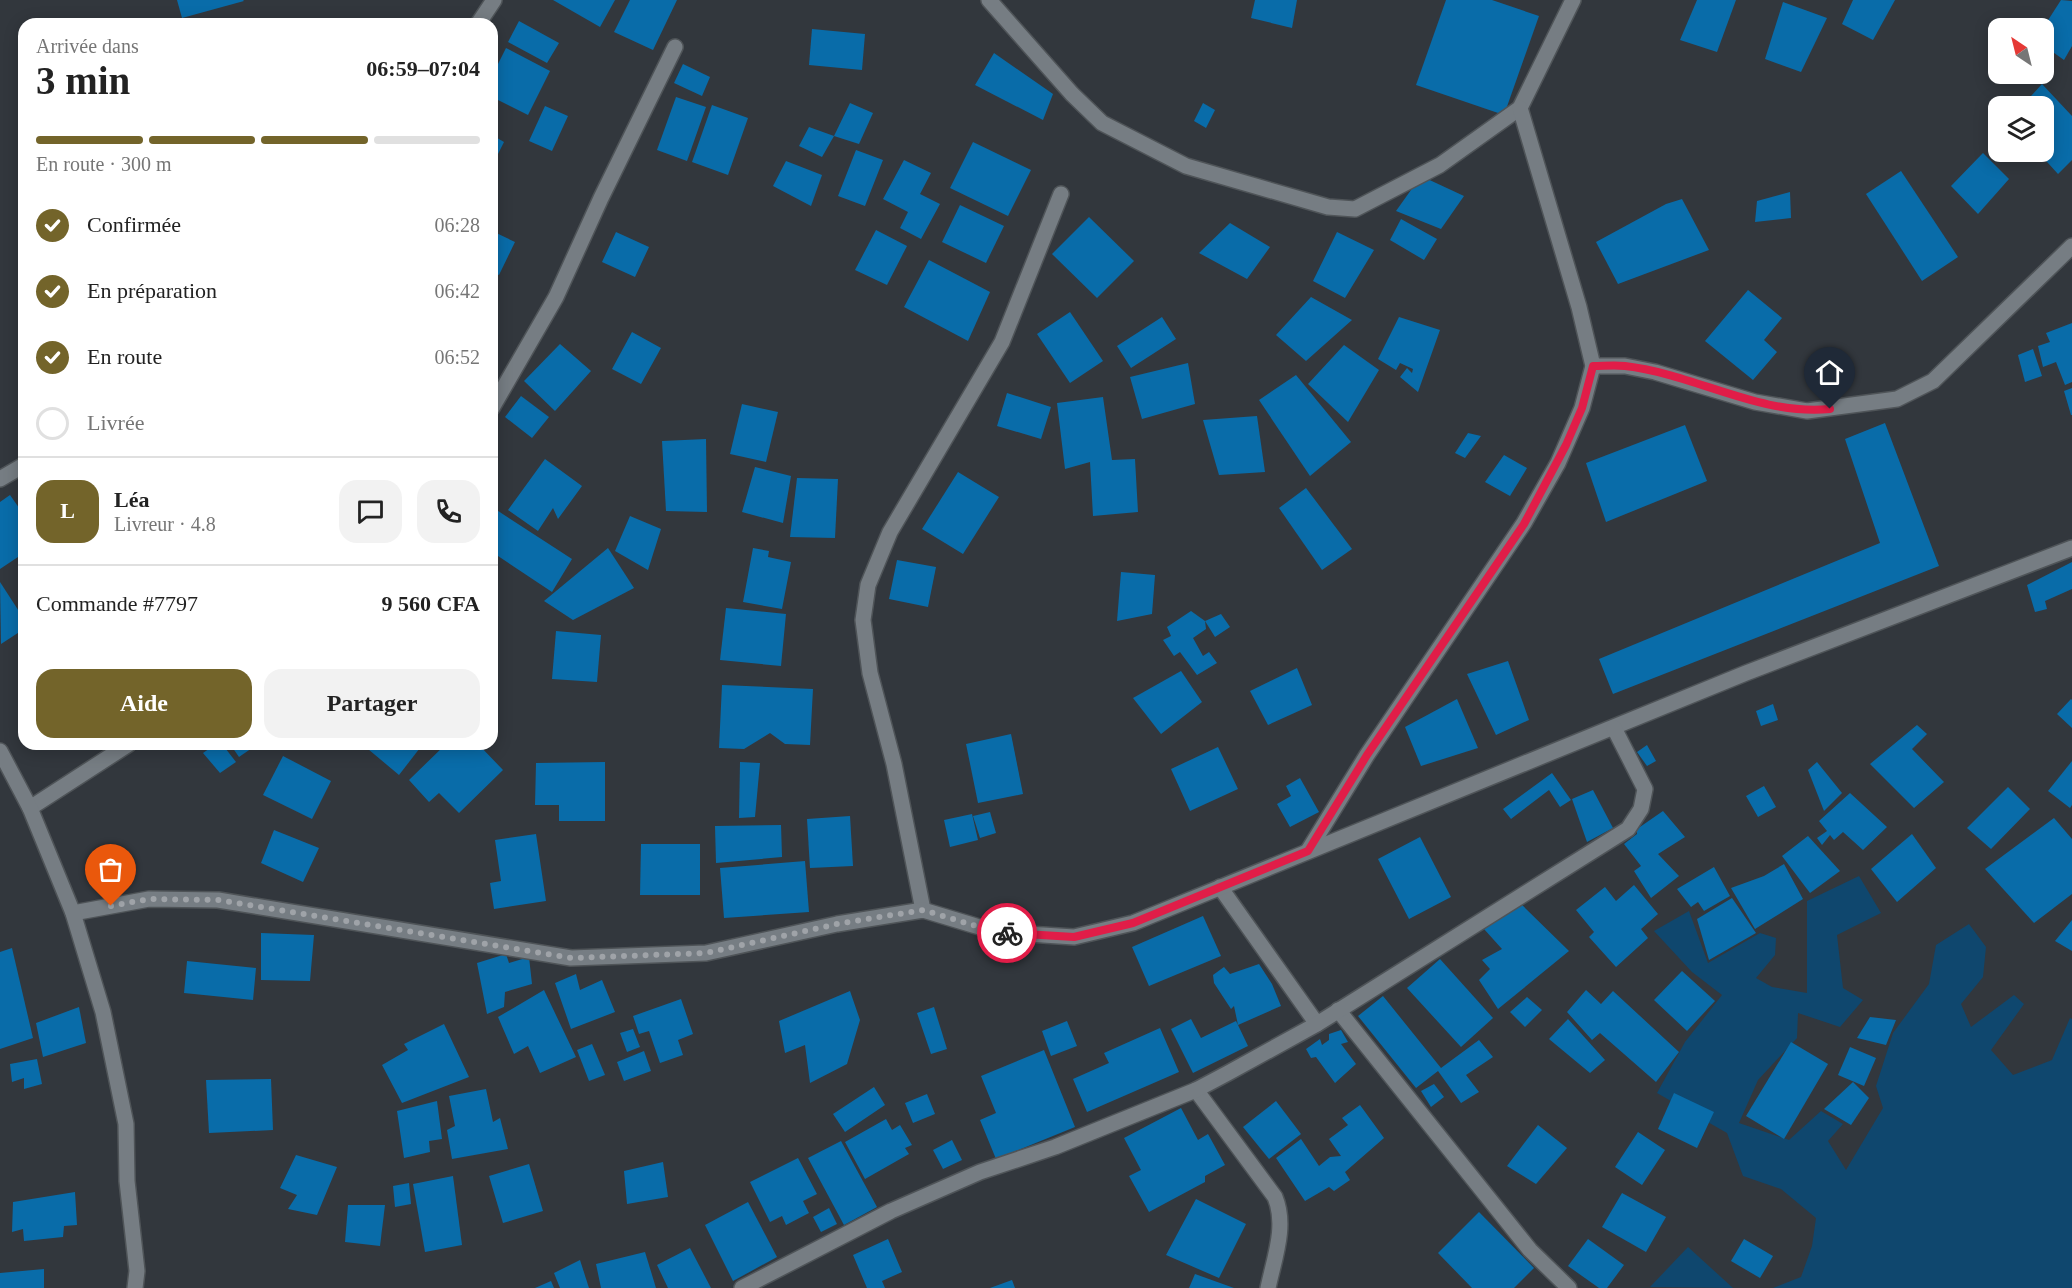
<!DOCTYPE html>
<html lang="fr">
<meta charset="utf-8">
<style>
:root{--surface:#fff;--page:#f2f2f2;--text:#222;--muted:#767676;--line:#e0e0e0;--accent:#73642a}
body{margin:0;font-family:Georgia,serif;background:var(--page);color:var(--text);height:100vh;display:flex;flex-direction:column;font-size:22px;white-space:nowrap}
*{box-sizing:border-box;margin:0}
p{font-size:20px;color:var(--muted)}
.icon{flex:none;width:33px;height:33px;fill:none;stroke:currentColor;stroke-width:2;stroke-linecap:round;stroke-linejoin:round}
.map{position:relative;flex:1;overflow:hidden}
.details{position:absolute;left:18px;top:18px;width:480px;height:732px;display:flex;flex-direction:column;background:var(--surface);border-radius:18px;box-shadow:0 3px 15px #0003}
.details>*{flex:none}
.needle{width:39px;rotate:325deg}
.buttons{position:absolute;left:1988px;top:18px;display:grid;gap:12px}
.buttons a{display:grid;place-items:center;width:66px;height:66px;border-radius:12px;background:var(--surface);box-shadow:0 3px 15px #0003;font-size:30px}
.pin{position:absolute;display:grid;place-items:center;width:51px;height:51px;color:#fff;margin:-62px -26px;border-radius:50% 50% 50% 0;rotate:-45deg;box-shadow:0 0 6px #0007}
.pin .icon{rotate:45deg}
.courier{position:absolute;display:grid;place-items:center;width:60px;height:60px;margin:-30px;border:4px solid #e11d48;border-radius:50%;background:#fff;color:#222;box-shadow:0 2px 8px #0007}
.overview em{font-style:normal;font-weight:700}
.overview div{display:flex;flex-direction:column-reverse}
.overview{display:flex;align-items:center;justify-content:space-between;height:102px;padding:0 18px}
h1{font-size:39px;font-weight:700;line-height:45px}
.bar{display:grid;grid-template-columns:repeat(4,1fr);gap:9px 6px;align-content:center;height:72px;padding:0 18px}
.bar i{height:8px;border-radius:4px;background:var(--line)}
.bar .on{background:var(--accent)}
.bar p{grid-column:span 4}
.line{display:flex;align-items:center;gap:15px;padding:0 18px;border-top:2px solid var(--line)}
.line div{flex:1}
.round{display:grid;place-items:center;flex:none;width:63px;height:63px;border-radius:18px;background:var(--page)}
ol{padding:0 18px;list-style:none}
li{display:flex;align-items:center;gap:18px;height:66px}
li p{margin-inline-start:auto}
li .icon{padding:6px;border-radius:50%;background:var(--accent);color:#fff;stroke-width:4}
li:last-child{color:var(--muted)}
li i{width:33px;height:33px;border:3px solid var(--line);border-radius:50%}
.primary-button{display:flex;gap:12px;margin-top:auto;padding:12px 18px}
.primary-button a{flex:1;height:69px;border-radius:18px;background:var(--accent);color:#fff;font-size:24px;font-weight:700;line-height:69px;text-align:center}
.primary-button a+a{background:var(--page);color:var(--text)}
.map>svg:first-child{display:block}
.green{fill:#0f476e}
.building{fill:#096ca9}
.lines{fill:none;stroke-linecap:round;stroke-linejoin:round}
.minor-casing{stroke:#4f5458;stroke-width:18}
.tertiary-casing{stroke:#4f5458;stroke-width:18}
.minor{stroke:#767d83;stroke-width:15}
.tertiary{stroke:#767d83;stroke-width:15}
.done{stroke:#9fa3a8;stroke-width:6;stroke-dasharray:0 10.8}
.route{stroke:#e11d48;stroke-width:8}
</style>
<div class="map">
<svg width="2072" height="1288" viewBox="0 0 2072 1288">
<rect width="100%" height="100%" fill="#32373d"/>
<g class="green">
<polygon points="1859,876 1881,913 1837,935 1843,988 1863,1000 1840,1027 1798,1013 1797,1038 1758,1080 1739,1123 1789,1140 1821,1111 1843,1124 1828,1141 1846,1170 1883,1108 1876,1086 1893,1033 1929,984 1936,945 1969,924 1986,947 1983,977 1961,1004 1971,1027 2014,995 2024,1004 1991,1050 2013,1075 2052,1060 2070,1018 2072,1019 2072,1288 1773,1288 1801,1277 1812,1246 1816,1218 1781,1189 1743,1176 1727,1133 1657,1093 1685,1042 1722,995 1692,972 1654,931 1689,911 1708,963 1760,933 1776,938 1775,955 1756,978 1772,987 1807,993 1807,901"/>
<polygon points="1688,1247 1733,1288 1650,1287"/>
</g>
<g class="building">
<polygon points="177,0 243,0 244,1 182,18"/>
<polygon points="553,0 615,0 600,27"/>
<polygon points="630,0 677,0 653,50 614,32"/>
<polygon points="1255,0 1297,0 1292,28 1251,18"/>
<polygon points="1446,0 1492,0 1539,16 1504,115 1416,85"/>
<polygon points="1697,0 1736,0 1717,52 1680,40"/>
<polygon points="1853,0 1895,0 1873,40 1842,24"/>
<polygon points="2061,0 2072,1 2072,46 2064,60 2043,45 2043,28"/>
<polygon points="1783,2 1827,18 1801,72 1765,59"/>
<polygon points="519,21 559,43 547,63 508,42"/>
<polygon points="812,29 865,34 862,70 809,65"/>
<polygon points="506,48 550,71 528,115 492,97 492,76"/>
<polygon points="994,53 1053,94 1043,120 975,85"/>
<polygon points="683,64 710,77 702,96 674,83"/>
<polygon points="2042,84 2072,116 2072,160 2058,174 2038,152 2043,152 2043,106 2022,106"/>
<polygon points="676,97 706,107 687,161 657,150"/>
<polygon points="850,103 873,113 859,144 834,136"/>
<polygon points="1203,103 1215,110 1206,128 1194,121"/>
<polygon points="712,105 748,118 728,175 692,162"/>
<polygon points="545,106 568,116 552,151 529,141"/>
<polygon points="809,127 834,136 822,157 799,146"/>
<polygon points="492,135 504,142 494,162 492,161"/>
<polygon points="973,142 1031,170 1008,216 950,188"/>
<polygon points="856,150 883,160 865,206 838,196"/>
<polygon points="1983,153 2009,179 1978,214 1951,186"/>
<polygon points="904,160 931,173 920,194 940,204 921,239 900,228 908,212 883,199"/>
<polygon points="786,161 822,175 811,206 773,186"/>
<polygon points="1901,171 1958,257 1922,281 1866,194"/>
<polygon points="1421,176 1464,196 1441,229 1396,211"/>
<polygon points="1790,192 1791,218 1755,222 1757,201"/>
<polygon points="1682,199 1709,250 1618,284 1596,242 1666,204"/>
<polygon points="960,205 1004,226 986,263 942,242"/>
<polygon points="1089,217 1134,261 1097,298 1052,254"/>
<polygon points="1401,219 1437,239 1424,260 1390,240"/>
<polygon points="1230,223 1270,247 1247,279 1199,253"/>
<polygon points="876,230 907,246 887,285 855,270"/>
<polygon points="492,231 515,242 499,275 492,272"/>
<polygon points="616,232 649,247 635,277 602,262"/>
<polygon points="1337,232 1374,250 1345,298 1313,281"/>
<polygon points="929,260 990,292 968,341 904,307"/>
<polygon points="1748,290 1782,318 1764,340 1777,352 1753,380 1705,341"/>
<polygon points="1311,297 1352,320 1306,361 1276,335"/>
<polygon points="1070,312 1103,361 1070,383 1037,334"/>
<polygon points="1162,317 1176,339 1131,368 1117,346"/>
<polygon points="1399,317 1440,330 1418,392 1400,377 1407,368 1412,373 1413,369 1400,363 1396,370 1378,359"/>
<polygon points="2072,323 2072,382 2065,385 2056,362 2043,367 2038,346 2050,342 2046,333"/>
<polygon points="632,332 661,348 641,384 612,369"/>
<polygon points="560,344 591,371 555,411 524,381"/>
<polygon points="1344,345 1379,370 1348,422 1308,384"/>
<polygon points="2033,349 2042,376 2025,382 2018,355"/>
<polygon points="1188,363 1195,404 1142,419 1130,377"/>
<polygon points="1296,375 1351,442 1310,476 1259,400"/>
<polygon points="2072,388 2072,415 2071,415 2064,391"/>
<polygon points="1007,393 1051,407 1041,439 997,426"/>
<polygon points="521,396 549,417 532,438 505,417"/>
<polygon points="1103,397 1112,460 1135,459 1138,512 1093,516 1090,462 1065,469 1057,403"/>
<polygon points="742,404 778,412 766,462 730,454"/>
<polygon points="1257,416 1265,472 1219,475 1203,420"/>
<polygon points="1885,423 1939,566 1613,694 1599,659 1880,543 1845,439"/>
<polygon points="1685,425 1707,481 1606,522 1586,463"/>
<polygon points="1468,433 1481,436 1465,458 1455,453"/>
<polygon points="706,439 707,512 666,511 662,441"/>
<polygon points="1504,455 1527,468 1510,496 1485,482"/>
<polygon points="545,459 582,486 558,519 553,508 538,531 508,510"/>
<polygon points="755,467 791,476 783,523 742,512"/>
<polygon points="958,472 999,497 963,554 922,529"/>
<polygon points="797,478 838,479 835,538 790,537"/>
<polygon points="1306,488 1352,549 1322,570 1279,508"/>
<polygon points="10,495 24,515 24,553 0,569 0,502"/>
<polygon points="492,507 572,559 552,592 492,552"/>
<polygon points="630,516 661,529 648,570 615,551"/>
<polygon points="608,548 634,588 573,620 544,601"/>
<polygon points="753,548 769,551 768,557 791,562 782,609 743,602"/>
<polygon points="897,560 936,567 928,607 889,599"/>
<polygon points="2072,562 2072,589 2045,601 2047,609 2035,612 2027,585"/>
<polygon points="1121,572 1155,575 1152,614 1117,621"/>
<polygon points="0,582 24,619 24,629 1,644"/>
<polygon points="726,608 786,614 781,666 720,660"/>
<polygon points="1191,611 1205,621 1206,629 1193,638 1203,656 1209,652 1217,663 1197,675 1180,652 1174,656 1163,640 1171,636 1167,627"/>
<polygon points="1221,614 1230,627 1215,637 1205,621"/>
<polygon points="556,631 601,635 597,682 552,679"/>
<polygon points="1508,661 1529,720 1496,735 1467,674"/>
<polygon points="1297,668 1312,705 1268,725 1250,691"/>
<polygon points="1181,671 1202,702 1161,734 1133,698"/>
<polygon points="722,685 813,689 810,745 785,744 770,733 744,749 719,748"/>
<polygon points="1457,699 1478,748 1421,766 1405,727"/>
<polygon points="2071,699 2072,700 2072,728 2057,714"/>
<polygon points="1773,704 1778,720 1761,726 1756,711"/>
<polygon points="1917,725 1927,734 1912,749 1944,782 1914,808 1870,764"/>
<polygon points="1011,734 1023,794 978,803 966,744"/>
<polygon points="216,744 222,744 236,762 220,773 203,753"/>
<polygon points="230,744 258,744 239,757"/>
<polygon points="372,744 423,744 399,775 368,749"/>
<polygon points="446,744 478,744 503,770 459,813 439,793 429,802 409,780"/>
<polygon points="1647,745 1656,761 1647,766 1637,752"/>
<polygon points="1218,747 1238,789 1190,811 1171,769"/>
<polygon points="283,756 331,781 312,819 263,795"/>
<polygon points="2072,761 2072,805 2070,808 2048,791"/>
<polygon points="605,762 605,821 559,821 559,805 535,805 536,763"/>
<polygon points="740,762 760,763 755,817 739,818"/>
<polygon points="1817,762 1842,793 1824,811 1808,770"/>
<polygon points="1552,773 1571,800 1560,807 1549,790 1511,819 1503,809"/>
<polygon points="1300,778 1319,812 1290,827 1277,804 1291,796 1286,786"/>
<polygon points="1764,786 1776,807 1758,817 1746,796"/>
<polygon points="2008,787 2030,809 1991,849 1967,828"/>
<polygon points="1593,790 1613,828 1587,842 1572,799"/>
<polygon points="1850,793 1887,827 1863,850 1843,832 1834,840 1830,835 1822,845 1817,838 1827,831 1819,821"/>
<polygon points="1663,811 1685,837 1658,854 1679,876 1651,898 1634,871 1641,866 1624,844 1637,834 1637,829"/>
<polygon points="990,812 996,833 980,838 973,816"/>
<polygon points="972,814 978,840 950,847 944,820"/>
<polygon points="850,816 853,866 810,868 807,819"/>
<polygon points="2054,818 2072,839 2072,894 2034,923 1985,869"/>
<polygon points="781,825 782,857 716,863 715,826"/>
<polygon points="274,830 319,848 303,882 261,863"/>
<polygon points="536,834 546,901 494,909 490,883 501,881 495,840"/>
<polygon points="1912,834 1936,868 1897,902 1871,869"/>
<polygon points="1808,836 1840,871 1810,893 1782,856"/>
<polygon points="1420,837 1451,897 1409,919 1378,859"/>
<polygon points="641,844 700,844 700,895 640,895"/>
<polygon points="805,861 809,912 724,918 720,868"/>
<polygon points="1784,864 1803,899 1755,929 1731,888 1764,876"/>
<polygon points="1714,867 1730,896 1704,911 1698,902 1691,907 1677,889"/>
<polygon points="1634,885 1658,914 1641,929 1648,938 1616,967 1589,937 1594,932 1576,910 1605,887 1616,901"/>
<polygon points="1732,898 1756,933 1709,960 1697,919"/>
<polygon points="1519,902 1569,951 1498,1009 1479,980 1490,969 1482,960 1502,949 1484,929"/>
<polygon points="1203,916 1221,956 1149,986 1132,947"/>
<polygon points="2072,920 2072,951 2055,941"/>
<polygon points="261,933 314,935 310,981 261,980"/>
<polygon points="12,948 33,1038 0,1049 0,952"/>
<polygon points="506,954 509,963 529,957 532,984 505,992 504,1007 487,1014 477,963"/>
<polygon points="1440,959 1493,1018 1461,1047 1407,988"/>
<polygon points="187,961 256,968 253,1000 184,993"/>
<polygon points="1259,964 1272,984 1281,1006 1238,1025 1248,1046 1193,1073 1171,1029 1191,1019 1201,1038 1236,1021 1238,1025 1234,1006 1231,1009 1214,983 1213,975 1224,967 1230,974"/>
<polygon points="1682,971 1715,1001 1687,1031 1654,1000"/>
<polygon points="576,974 580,990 602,980 615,1012 571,1029 555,983"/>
<polygon points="544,990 576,1057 540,1073 528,1046 514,1054 498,1017"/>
<polygon points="1586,990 1601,1004 1613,991 1679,1052 1656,1082 1600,1033 1592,1040 1567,1012"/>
<polygon points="850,991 860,1020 847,1064 810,1083 805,1045 785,1053 779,1021"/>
<polygon points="1383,996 1441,1068 1479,1040 1493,1057 1466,1075 1479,1092 1461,1103 1438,1071 1416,1088 1358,1016"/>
<polygon points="1527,997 1542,1010 1525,1027 1510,1012"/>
<polygon points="681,999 693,1034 678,1040 683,1055 660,1063 649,1031 639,1034 633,1016"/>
<polygon points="79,1007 86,1043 43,1057 36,1023"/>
<polygon points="934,1007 947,1049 931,1054 917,1013"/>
<polygon points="1870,1017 1896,1020 1886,1045 1857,1038"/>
<polygon points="1568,1019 1605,1060 1590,1073 1549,1039"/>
<polygon points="1067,1021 1077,1046 1051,1056 1042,1031"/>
<polygon points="444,1024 469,1077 402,1103 382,1065 408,1050 404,1044"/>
<polygon points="1160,1028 1179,1072 1087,1112 1073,1079 1109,1063 1104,1053"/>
<polygon points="633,1029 640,1047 627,1052 620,1033"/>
<polygon points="1341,1030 1348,1042 1341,1044 1356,1064 1335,1083 1316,1057 1311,1058 1306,1049 1320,1039 1322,1045 1329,1040 1329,1034"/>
<polygon points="1791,1042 1828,1064 1784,1139 1746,1116"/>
<polygon points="592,1044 605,1075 589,1081 577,1050"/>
<polygon points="1850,1047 1876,1058 1864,1086 1838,1075"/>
<polygon points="1044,1050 1075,1127 996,1159 980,1120 996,1113 981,1076"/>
<polygon points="644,1051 651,1071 624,1081 617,1062"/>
<polygon points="37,1059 42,1084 24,1089 24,1078 12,1082 10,1064"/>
<polygon points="271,1079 273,1130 209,1133 206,1080"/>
<polygon points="1853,1082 1869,1098 1851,1125 1824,1109"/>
<polygon points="1434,1084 1444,1097 1431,1107 1421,1091"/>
<polygon points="874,1087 885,1105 845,1132 833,1114"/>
<polygon points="486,1089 493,1122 500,1118 508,1149 452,1159 447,1130 455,1126 449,1096"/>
<polygon points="1674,1093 1714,1112 1697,1148 1658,1129"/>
<polygon points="927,1094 935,1114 913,1123 905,1103"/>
<polygon points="437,1101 442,1139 429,1141 430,1152 404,1158 397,1111"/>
<polygon points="1276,1101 1301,1134 1269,1159 1243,1127"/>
<polygon points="1360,1105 1384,1138 1345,1172 1350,1180 1334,1191 1329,1187 1305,1201 1276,1158 1301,1139 1319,1166 1330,1157 1341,1156 1329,1139 1348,1125 1342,1118"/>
<polygon points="1181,1108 1198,1140 1208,1134 1225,1165 1205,1176 1205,1182 1149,1212 1129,1176 1141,1170 1124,1138"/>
<polygon points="886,1119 892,1130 900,1125 912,1145 905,1148 909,1154 865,1179 845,1142"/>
<polygon points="1538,1125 1567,1148 1536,1184 1507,1166"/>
<polygon points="1638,1132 1665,1150 1642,1185 1615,1167"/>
<polygon points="952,1140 962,1160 943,1169 933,1150"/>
<polygon points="841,1141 877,1207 844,1225 808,1158"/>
<polygon points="296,1155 337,1167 317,1215 288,1209 297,1195 280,1188"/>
<polygon points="798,1158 817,1194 803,1201 809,1213 786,1225 782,1216 770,1222 750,1182"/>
<polygon points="663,1162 668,1197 627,1204 624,1171"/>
<polygon points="529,1164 543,1211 503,1223 489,1176"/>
<polygon points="453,1176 462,1245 425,1252 413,1184"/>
<polygon points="409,1183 411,1204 395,1207 393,1186"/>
<polygon points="75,1192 77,1225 64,1226 63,1237 24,1241 23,1229 12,1232 13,1202"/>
<polygon points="1622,1193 1666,1217 1646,1252 1602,1227"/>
<polygon points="1196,1199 1246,1224 1219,1278 1166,1255"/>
<polygon points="748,1202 777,1257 733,1281 705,1225"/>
<polygon points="348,1205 385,1205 380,1246 345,1242"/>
<polygon points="829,1208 837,1224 821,1232 813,1217"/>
<polygon points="1479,1212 1534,1268 1514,1288 1472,1288 1438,1253"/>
<polygon points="888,1239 902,1272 882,1281 885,1288 867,1288 853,1255"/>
<polygon points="1588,1239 1624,1265 1607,1288 1599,1288 1568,1266"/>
<polygon points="1744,1239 1773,1256 1760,1278 1731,1261"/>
<polygon points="690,1248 711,1288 668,1288 657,1265"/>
<polygon points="645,1252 656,1288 601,1288 596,1264"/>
<polygon points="580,1260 589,1288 560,1288 554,1273"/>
<polygon points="44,1269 44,1288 0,1288 0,1273"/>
<polygon points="1195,1274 1234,1288 1189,1288"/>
<polygon points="1012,1280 1015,1288 990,1288"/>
<polygon points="551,1281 554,1288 535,1288"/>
</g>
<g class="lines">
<g class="minor-casing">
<g id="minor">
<polyline points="989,0 1072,94 1102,123 1186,166 1328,207 1355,209 1440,165 1520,108 1573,0"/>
<polyline points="478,24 494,0"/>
<polyline points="1593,366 1625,366 1655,372 1755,402 1807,411 1897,399 1933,381 2072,246"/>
<polyline points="492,408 556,297 601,198 675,47"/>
<polyline points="0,479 24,465"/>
<polyline points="30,808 129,744"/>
<polyline points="1308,851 1367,755 1524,523 1558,463 1582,408 1593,366 1579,307 1520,108"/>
<polyline points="1220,887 1317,1024"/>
<polyline points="923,910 894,764 870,673 863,620 868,585 890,532 1002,342 1061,194"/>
<polyline points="73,913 149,899 218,900 571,958 706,953 837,924 923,910 996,932 1074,937 1133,923 1746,673 2072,548"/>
<polyline points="1338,1010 1530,1250 1569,1288"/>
<path d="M1196 1090 1275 1197C1287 1226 1274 1259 1268 1288"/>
<polyline points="742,1288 891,1211 980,1172 1055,1147 1196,1090 1228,1073 1317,1024 1628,829 1641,809 1645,789 1614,728"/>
</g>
</g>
<g class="tertiary-casing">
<polyline id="tertiary" points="0,751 30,808 73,913 103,1012 126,1124 127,1181 137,1271 135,1288"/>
</g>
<use href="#minor" class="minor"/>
<use href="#tertiary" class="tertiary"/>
</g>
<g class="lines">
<polyline class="done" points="111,906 149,899 218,900 571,958 706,953 837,924 923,910 996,932 1007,933"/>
<path class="route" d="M1007 933 1074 937 1133 923 1308 851 1367 755 1524 524 1566 445 1582 408 1593 366C1603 366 1615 365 1625 366 1695 374 1759 416 1830 409"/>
</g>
</svg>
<div class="buttons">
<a><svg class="needle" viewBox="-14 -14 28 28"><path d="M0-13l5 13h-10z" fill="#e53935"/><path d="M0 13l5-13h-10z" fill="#767676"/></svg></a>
<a><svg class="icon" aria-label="layers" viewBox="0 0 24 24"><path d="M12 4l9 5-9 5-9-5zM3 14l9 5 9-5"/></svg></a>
</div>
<div class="pin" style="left:111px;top:906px;background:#ea580c"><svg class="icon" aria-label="bag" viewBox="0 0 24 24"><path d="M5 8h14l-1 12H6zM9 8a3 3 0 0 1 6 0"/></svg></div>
<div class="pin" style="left:1830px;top:409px;background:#1f2937"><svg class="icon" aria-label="home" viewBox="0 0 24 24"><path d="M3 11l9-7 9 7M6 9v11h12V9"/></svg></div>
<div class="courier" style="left:1007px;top:933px"><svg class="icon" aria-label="bike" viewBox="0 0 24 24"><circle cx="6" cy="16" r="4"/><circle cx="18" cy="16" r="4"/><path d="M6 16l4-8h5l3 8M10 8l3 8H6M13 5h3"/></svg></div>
<section class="details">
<div class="overview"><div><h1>3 min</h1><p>Arrivée dans</p></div><em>06:59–07:04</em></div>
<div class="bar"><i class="on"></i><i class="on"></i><i class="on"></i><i></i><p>En route · 300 m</p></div>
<ol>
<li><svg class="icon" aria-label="check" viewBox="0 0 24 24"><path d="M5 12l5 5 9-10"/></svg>Confirmée<p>06:28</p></li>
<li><svg class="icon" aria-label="check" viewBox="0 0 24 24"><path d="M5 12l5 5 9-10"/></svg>En préparation<p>06:42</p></li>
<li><svg class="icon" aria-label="check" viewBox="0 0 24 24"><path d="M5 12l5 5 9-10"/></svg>En route<p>06:52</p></li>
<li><i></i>Livrée</li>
</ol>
<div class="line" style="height:108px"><b class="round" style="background:var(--accent);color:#fff">L</b><div><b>Léa</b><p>Livreur · 4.8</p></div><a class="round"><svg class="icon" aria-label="chat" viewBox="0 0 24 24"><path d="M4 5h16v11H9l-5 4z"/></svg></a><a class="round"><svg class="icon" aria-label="phone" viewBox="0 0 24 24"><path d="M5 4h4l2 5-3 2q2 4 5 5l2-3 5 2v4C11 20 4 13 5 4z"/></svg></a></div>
<div class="line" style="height:78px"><div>Commande #7797</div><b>9 560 CFA</b></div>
<div class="primary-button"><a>Aide</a><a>Partager</a></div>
</section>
</div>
